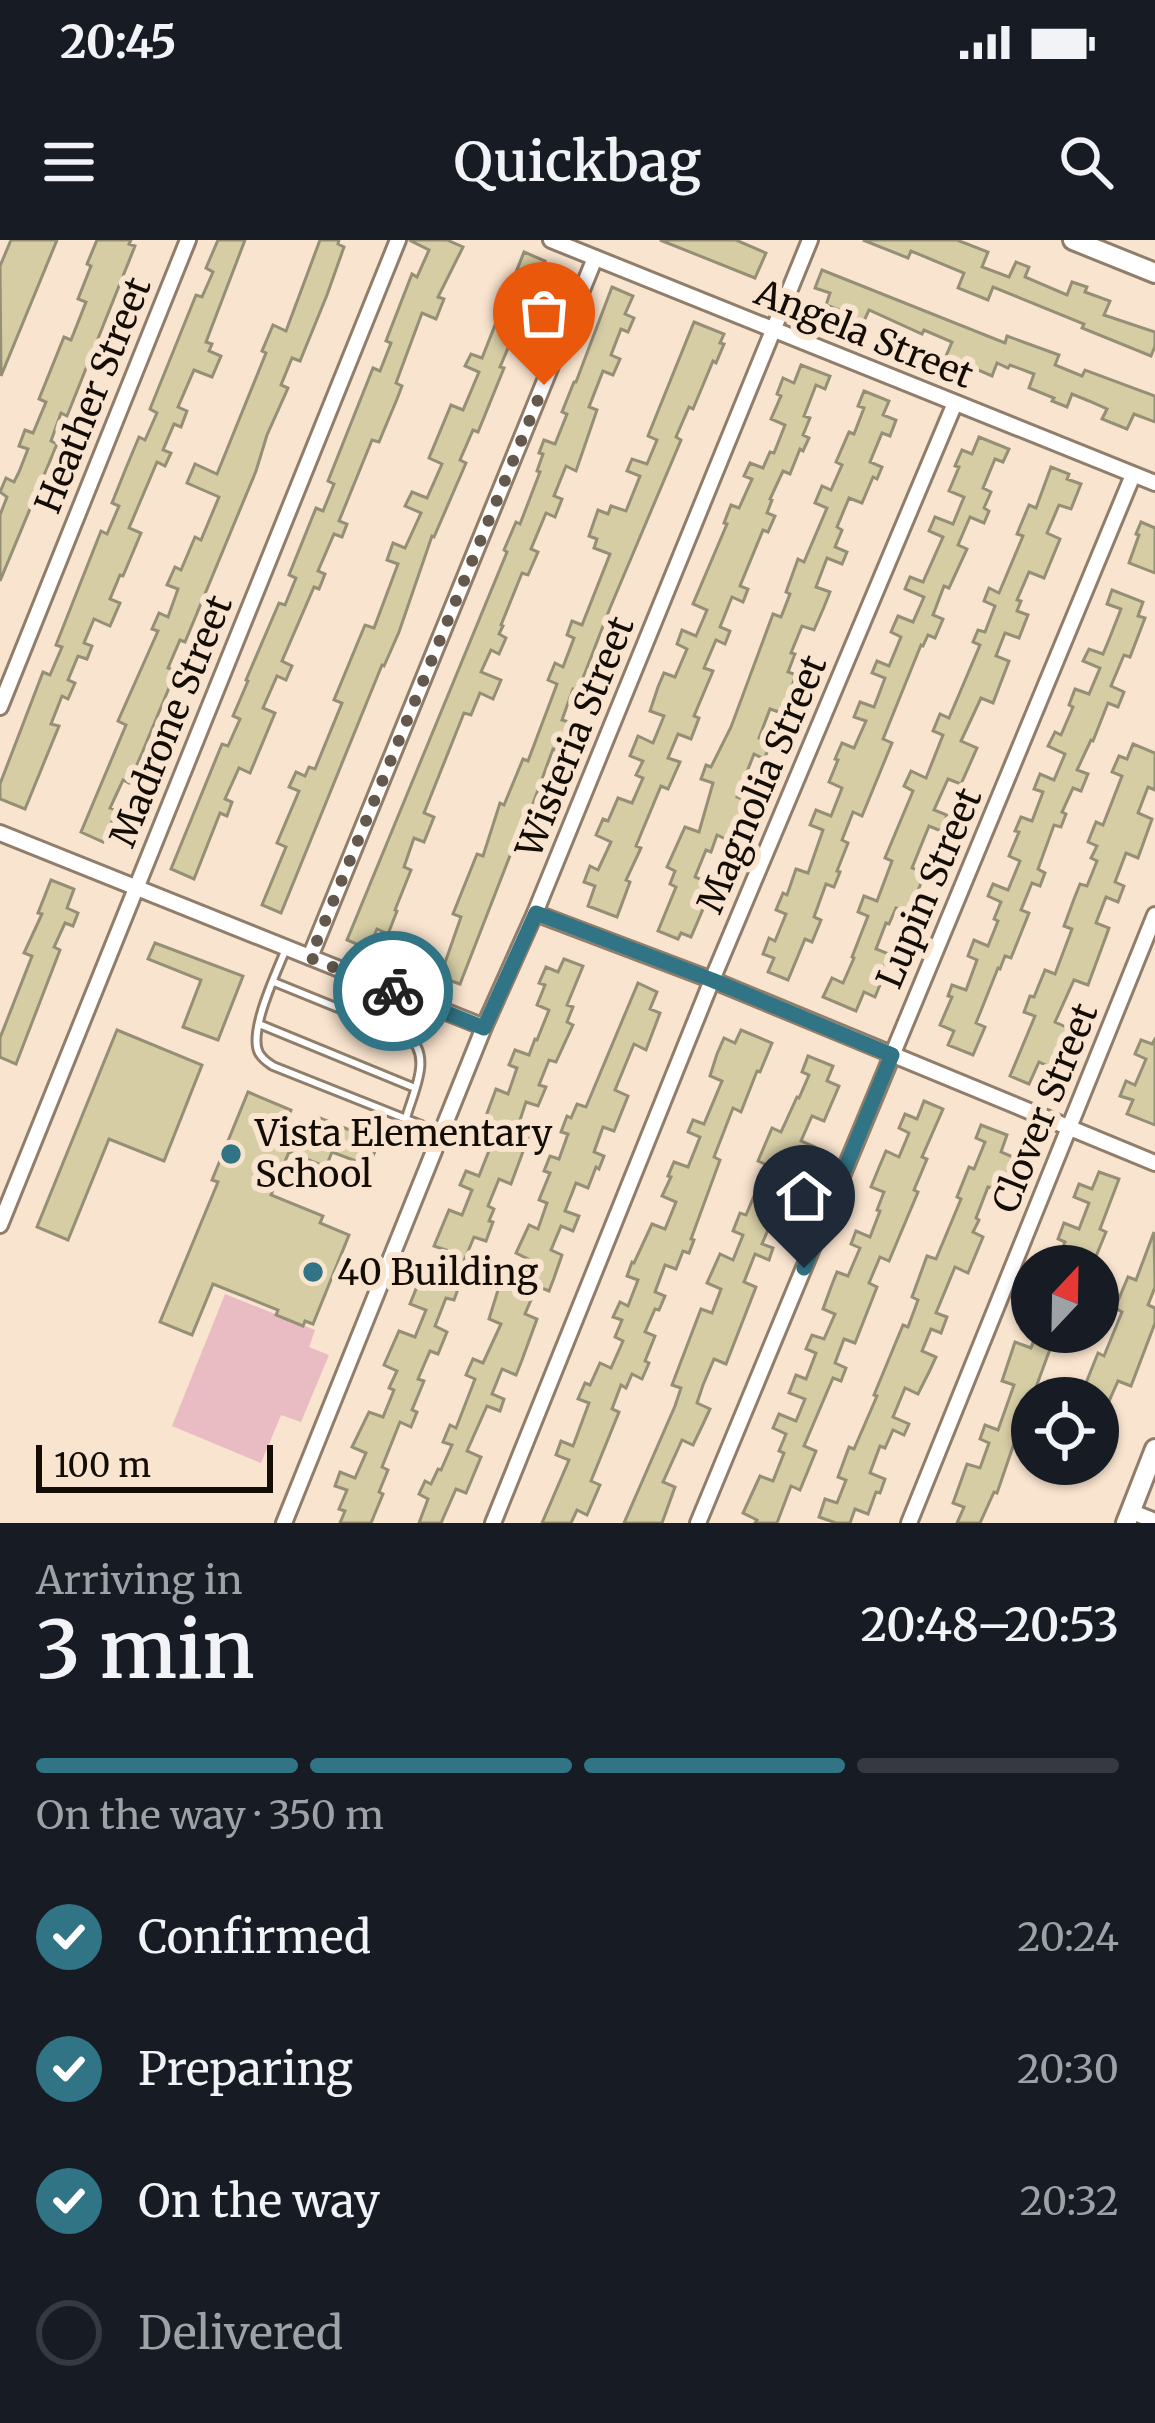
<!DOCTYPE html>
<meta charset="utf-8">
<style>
:root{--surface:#171b24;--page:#242831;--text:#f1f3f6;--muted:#9ea1a6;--line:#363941;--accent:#317485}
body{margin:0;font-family:Merriweather,serif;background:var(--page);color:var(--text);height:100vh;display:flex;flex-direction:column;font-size:45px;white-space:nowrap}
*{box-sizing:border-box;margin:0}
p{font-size:39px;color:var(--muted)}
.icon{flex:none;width:66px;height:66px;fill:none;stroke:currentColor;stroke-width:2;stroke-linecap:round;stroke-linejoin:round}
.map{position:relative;height:1283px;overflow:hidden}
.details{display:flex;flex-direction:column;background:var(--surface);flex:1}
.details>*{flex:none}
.needle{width:78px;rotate:22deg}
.buttons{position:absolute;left:1011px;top:1005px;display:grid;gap:24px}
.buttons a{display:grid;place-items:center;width:108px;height:108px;border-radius:50%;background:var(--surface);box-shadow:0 3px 9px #0004;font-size:60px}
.scale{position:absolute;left:36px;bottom:30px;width:237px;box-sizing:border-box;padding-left:12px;border:6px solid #140d06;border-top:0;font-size:33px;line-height:42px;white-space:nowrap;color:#140d06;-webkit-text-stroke:9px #f9e4cf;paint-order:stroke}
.pin{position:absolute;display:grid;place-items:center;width:102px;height:102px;color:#fff;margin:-123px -51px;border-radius:50% 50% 50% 0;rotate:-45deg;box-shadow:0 0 12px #0007}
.pin .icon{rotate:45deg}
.courier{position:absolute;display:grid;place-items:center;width:120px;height:120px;margin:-60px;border:9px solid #317485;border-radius:50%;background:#fff;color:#222;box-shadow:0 3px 15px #0007}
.summary em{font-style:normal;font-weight:600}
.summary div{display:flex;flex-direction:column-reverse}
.summary{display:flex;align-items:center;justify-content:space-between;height:204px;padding:0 36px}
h1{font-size:78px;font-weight:600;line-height:90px}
.bar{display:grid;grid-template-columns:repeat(4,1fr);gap:18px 12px;align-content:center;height:144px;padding:0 36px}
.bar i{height:15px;border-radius:9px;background:var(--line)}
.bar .on{background:var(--accent)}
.bar p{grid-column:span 4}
ol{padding:0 36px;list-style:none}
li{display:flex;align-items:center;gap:36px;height:132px}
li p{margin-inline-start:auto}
li .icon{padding:12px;border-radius:50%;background:var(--accent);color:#fff;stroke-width:4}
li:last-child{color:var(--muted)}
li i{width:66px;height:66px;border:6px solid var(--line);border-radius:50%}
.status{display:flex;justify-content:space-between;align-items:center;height:84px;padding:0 60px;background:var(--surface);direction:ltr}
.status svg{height:33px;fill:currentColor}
header{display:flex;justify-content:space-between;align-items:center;height:156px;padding:0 36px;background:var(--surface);font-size:54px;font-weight:600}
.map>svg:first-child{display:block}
.green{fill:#e9bcc3}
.building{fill:#d6cda5;stroke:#958f76;stroke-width:3}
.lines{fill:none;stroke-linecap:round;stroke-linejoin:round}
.service-casing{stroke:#907d6a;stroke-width:12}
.minor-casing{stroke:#907d6a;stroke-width:20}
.secondary-casing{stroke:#907d6a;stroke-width:24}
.service{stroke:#fff;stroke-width:6}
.minor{stroke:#fff;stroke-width:14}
.secondary{stroke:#fff;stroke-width:18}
.done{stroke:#64584c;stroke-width:12;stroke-dasharray:0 21.6}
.route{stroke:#317485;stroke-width:15}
.poi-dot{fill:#317485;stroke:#f9e4cf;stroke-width:4.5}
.labels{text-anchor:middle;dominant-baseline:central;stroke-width:12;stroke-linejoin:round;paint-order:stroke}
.street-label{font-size:36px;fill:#140d06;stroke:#f9e4cf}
.poi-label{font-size:36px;fill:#140d06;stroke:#f9e4cf;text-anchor:start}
</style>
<div class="status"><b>20:45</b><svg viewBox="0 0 49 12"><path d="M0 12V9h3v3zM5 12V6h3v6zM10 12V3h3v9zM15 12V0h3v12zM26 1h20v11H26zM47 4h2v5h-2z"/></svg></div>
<header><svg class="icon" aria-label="menu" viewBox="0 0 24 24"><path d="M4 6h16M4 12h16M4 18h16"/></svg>Quickbag<svg class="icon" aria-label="search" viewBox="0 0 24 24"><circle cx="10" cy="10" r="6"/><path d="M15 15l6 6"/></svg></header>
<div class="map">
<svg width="1155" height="1283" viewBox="0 0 1155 1283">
<rect width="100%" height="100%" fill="#f9e4cf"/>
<polygon class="green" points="225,1054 315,1090 309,1107 329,1115 301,1182 281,1175 261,1223 172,1186"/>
<g class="building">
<polygon points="11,0 57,0 1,136 0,26"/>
<polygon points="97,0 131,0 129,4 135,6 67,176 61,173 51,201 57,204 0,341 0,275 7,257 0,252 6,238 14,242 19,232 28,209 19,206 25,190 33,193 46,162 39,159 64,97 71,100 86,62 78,59 91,26 87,24"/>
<polygon points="218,0 245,0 206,102 212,104 209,111 221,116 212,137 194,130 178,167 187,171 181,187 174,184 163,210 171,213 165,226 157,222 129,288 141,293 123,336 120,335 110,359 120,363 110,386 94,379 84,403 92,406 87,419 78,416 68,440 75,443 68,459 62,456 51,484 59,486 25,569 0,559 0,544 43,432 50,435 62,407 56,405 101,291 107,294 119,266 112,263 126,228 139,197 145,200 157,173 150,169 196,55 202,57 213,32 206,28"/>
<polygon points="320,0 339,0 338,4 344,7 327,55 300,121 292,118 281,145 288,148 267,195 256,231 185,402 180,400 168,428 176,431 142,513 129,543 123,540 110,568 117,570 103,602 81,592 126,485 118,481 158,391 152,389 159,373 168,377 178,349 167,345 175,327 181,330 195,297 201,300 219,257 187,243 195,224 217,234 266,113 262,111 273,85 286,91"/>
<polygon points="409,0 447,0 463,7 438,57 444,59 436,79 422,73 396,143 402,146 397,159 379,202 372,200 339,281 347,284 342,297 334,294 318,331 325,334 319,349 314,347 282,421 292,426 286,440 277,436 263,468 275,473 250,533 239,528 225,559 232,562 227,576 220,573 194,639 171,629 222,504 228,506 240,479 233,476 248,441 246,440 279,363 285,365 296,338 289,335 316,268 323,271 334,244 328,241 373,128 380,131 391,103 386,101 412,34 417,37 429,10"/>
<polygon points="660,0 736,0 766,13 755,38"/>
<polygon points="863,0 957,0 988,12 982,27 1009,37 1016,22 1029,27 1025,37 1067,55 1072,42 1087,47 1085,52 1110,61 1104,75 1155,92 1155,106 1151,116 1082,88 1084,84 993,47 988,60 958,48 964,33 911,11 908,18"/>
<polygon points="524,12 545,21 500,127 504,128 478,192 473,190 460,220 466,223 434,297 432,296 399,392 384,426 382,425 281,673 262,665 286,607 277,603 299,551 289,547 296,532 305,536 309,527 315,529 342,463 334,460 365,385 374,388 398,324 387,320 393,303 405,308 421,273 405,266 412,252 427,258 442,224 429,218 451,165 463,170 479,132 465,126 471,114 482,118"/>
<polygon points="822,30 1005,103 1007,96 1059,115 1055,125 1082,136 1085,130 1155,156 1155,182 1134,174 1127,189 1102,179 1107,169 1089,161 1072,154 1067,167 1052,161 1054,158 1029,148 1034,134 1010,125 1008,128 997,123 992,136 946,116 952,102 924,90 922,94 869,70 863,83 849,77 850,74 826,65 830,53 815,48"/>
<polygon points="612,47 633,56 625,74 634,78 628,92 621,89 611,115 620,119 613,135 603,131 589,167 597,170 576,231 566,226 554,256 562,259 555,277 546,273 531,309 538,312 528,335 522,333 501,385 503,386 499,394 506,398 499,414 491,410 481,432 501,440 493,459 480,453 471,475 464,473 424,573 434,577 424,602 414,598 404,627 411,630 395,670 397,671 388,694 377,689 368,709 347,700 507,312 504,310 516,282 520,284 540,232 537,231 543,214 539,213 544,200 555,204 567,174 562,172 574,142 576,142"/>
<polygon points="694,82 724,94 720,103 724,104 716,123 713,121 693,169 689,167 676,197 681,200 610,368 578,451 573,449 562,480 569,482 558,511 553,509 523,591 520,590 460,744 440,737 461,677 453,674 477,614 483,616 500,563 504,565 523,519 528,521 557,444 548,440 555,423 563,427 574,398 567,395 572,381 582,385 610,314 594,308 597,299 589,296 598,270 608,274 611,266 626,271 640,236 627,231 632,219 647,224 657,200 648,196"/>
<polygon points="801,125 830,136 825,149 816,145 804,176 810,178 803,195 809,198 803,211 800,209 790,234 783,231 770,259 772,260 767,273 775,276 768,292 763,290 740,346 748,349 743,362 732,357 720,387 730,391 725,404 716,400 704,428 713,431 694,476 699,478 691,499 678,494 668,518 680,522 668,549 661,546 636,606 641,608 626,640 630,642 617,677 588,666 595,646 584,642 590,626 598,630 611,602 596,595 603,579 608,581 618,558 632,563 643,538 636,535 643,521 630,516 638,496 653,503 664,476 650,471 658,447 664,433 675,437 687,409 677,404 682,390 696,396 707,370 693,364 727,284 724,283 731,265 739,268 752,239 744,236 750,223 763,228 770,212 774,213 785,185 771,179 781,156 777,154 783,138 794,143"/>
<polygon points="864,151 889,161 883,175 896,180 890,196 882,193 870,222 882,227 877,239 873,237 862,263 849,258 837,287 842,290 835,307 847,312 842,324 827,318 816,347 830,352 824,367 814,390 802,386 791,413 795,414 788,432 796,435 782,473 770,469 759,498 771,504 764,519 754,514 737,557 747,561 730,601 717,595 711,612 706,610 695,637 710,643 700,667 703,669 691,697 681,693 678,699 658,691 676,647 670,644 675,631 667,627 685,587 699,592 713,543 701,539 706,525 711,527 731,487 773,374 781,377 790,354 786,352 798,319 804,322 827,268 815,263 822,246 831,250 842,225 836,222 849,192 854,194 864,168 858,166"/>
<polygon points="979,197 1009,209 1003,222 995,219 983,248 991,252 984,268 989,271 984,283 970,277 958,305 967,309 949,348 944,346 933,375 943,379 935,398 928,395 923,406 921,405 883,499 892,503 862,576 853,572 842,600 848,603 837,631 840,632 834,647 826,644 814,677 821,680 812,702 805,699 788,740 768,732 774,718 763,714 769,698 775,701 786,674 776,670 783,653 787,655 796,629 808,633 823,590 810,585 816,570 831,576 842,548 829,542 838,520 835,519 842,503 854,508 866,481 854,477 860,462 874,467 885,438 872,433 877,421 889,426 901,397 891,392 898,376 913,382 924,357 905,349 910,337 923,342 943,297 929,291 935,277 953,284 964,257 949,251 959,227 955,226 962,210 972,214"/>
<polygon points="1051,227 1069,234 1067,239 1081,244 1071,269 1059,265 1047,293 1060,299 1044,338 1029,332 1017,360 1021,361 1017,371 1028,375 1019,398 1005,393 996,416 1009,421 993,463 981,458 961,501 977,508 961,544 948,539 934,570 947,575 941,591 929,586 912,628 925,633 909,673 896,668 889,684 886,683 876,709 889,714 879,739 882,740 875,757 864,752 856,771 823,757 832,738 843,743 854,718 852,717 868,676 858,672 864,656 877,661 892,621 885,618 913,551 904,546 911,531 926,538 943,495 933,491 940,474 949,478 980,405 973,402 978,390 985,392 995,366 984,361 989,348 999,353 1023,296 1017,294 1029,265 1036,268"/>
<polygon points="1141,282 1155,288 1155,333 1129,323 1139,295 1136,294"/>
<polygon points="1112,350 1143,362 1138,376 1145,378 1130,417 1124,415 1111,446 1124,452 1118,467 1108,463 1093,501 1091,500 1077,530 1088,534 1081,551 1073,548 1062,572 1066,574 1061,587 1054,585 1038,629 1045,633 1040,646 1032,643 1021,670 1029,673 1011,718 1005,716 1000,729 998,728 976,783 985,787 973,815 948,805 954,791 940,785 952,757 948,756 952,745 966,750 977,720 968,716 974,700 988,706 998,681 994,679 1001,662 988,656 993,644 1008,650 1020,621 1009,616 1019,592 1015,591 1021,577 1032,581 1043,552 1034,549 1040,534 1054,540 1065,514 1048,506 1055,492 1061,495 1073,467 1069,465 1075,449 1089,454 1100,428 1083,421 1089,409 1103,414 1110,397 1121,369 1107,364"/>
<polygon points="1133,504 1155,513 1155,550 1148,547 1138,573 1152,579 1138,618 1126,613 1115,642 1124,646 1118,662 1106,657 1096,683 1109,688 1088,745 1074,740 1055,782 1068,788 1062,802 1050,827 1039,822 1029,844 1010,836 1035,776 1024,772 1030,756 1034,757 1045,730 1055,734 1072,689 1064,686 1074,659 1080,644 1087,646 1097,621 1091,618 1097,606 1088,602 1096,582 1103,585 1122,536 1112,532 1119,516 1127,519"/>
<polygon points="51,640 74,649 67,668 78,673 73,686 65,683 54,707 60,710 16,824 0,817 0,798 32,716 24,713 42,674 38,673"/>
<polygon points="155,703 243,736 218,800 183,787 201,740 148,719"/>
<polygon points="564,719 583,726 567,765 573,767 567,782 573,785 556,822 549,820 539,845 546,847 538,866 526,862 516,892 528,898 511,944 499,939 488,966 494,969 489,981 493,982 486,1001 474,997 453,1047 458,1049 454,1060 446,1058 435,1086 447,1092 438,1114 430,1111 418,1139 424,1141 412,1170 417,1172 411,1187 400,1182 382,1227 388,1230 379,1252 383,1254 371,1283 340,1283 345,1271 339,1269 347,1250 335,1246 340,1232 355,1238 366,1213 352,1207 369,1172 383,1177 394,1150 389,1148 397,1131 384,1125 399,1091 415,1097 426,1070 410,1064 422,1034 434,1039 446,1010 434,1006 449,970 462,975 472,950 460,945 466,931 479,936 490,908 483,906 491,888 483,884 496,849 508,854 517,828 509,825 515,810 529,815 535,799 537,800 549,770 537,765 545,745 539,743 546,727 558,732"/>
<polygon points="638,743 657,752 650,769 660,773 646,810 634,804 622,833 615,850 628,856 614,891 603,887 594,912 604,916 599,929 596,927 588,948 576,943 565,971 579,976 573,991 561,986 551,1010 562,1015 554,1038 549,1051 537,1046 525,1074 537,1079 522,1120 516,1135 502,1129 492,1154 504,1159 500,1171 487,1166 467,1211 481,1217 466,1253 456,1249 441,1283 419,1283 428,1259 419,1254 425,1241 431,1244 438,1229 441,1230 452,1205 443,1202 450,1185 456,1188 475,1139 466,1135 473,1119 483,1123 501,1084 489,1079 498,1050 505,1035 518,1041 528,1019 516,1013 529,985 538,989 547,963 539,960 550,933 544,931 550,916 559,919 568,894 561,892 567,876 571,878 577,864 586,867"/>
<polygon points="117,790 202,825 164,921 109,899 68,1000 37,987"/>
<polygon points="741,790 772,803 760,832 757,831 741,872 733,868 714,917 720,920 691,999 694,1000 689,1013 683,1011 676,1029 665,1025 655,1052 665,1056 659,1070 655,1069 645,1092 655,1096 645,1121 649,1123 642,1139 632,1134 626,1148 621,1145 612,1169 619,1172 591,1241 600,1245 587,1275 577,1270 571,1283 542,1283 569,1220 556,1215 561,1201 573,1206 589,1163 578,1159 585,1143 590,1145 600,1123 611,1128 623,1101 615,1097 622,1080 613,1077 620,1062 628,1066 638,1040 627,1036 632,1022 634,1023 652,984 665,989 676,962 662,956 671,937 668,936 674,922 688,927 700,897 688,892 693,880 704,884 722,841 710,836 717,814 724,798 735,803"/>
<polygon points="1155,799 1155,885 1127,874 1133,860 1120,856 1126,841 1135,845 1146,819 1135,814 1141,800 1152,804"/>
<polygon points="808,816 833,826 827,841 839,846 824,881 812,876 801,901 815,907 809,923 795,917 784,943 795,947 790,961 776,955 765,982 770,985 762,1004 773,1008 769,1020 755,1014 744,1042 756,1047 726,1124 714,1119 703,1145 697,1163 710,1169 704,1182 693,1205 682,1200 663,1242 675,1247 662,1283 624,1283 675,1166 681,1148 672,1145 701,1069 712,1073 721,1049 707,1043 720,1014 733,1020 743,995 733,991 740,973 746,975 767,925 758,921 772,888 781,892 797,857 799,858 809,835 802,832"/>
<polygon points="248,852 291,870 282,893 305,902 315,876 362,895 364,889 381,896 369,926 332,912 326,927 289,912 271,955 323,976 320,983 349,995 313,1084 305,1081 303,1086 276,1075 278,1070 213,1044 192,1095 160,1082 218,942 212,940"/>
<polygon points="924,861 943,869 922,917 927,919 914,950 918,952 889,1021 880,1017 869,1043 877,1047 855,1103 844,1099 835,1123 846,1128 841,1141 833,1138 804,1206 816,1211 800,1250 791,1246 777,1283 755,1283 757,1280 743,1273 760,1236 773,1241 784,1213 779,1211 786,1194 773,1188 779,1174 796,1181 805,1159 789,1153 796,1135 806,1139 816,1113 806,1109 812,1095 824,1099 835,1074 823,1069 831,1047 837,1032 848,1036 860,1008 851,1004 856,991 870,997 880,971 877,970 884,952 871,947 880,925 886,911 899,917 909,893 899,888 905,874 917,879"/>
<polygon points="981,885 1007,895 1001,912 1013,917 1000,951 988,947 976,978 979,980 973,992 983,997 968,1033 955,1027 936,1073 947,1077 941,1093 931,1089 922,1111 936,1117 930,1130 918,1154 905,1148 893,1177 909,1184 904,1195 893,1190 885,1208 880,1206 870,1233 885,1239 880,1253 876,1252 868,1274 855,1269 850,1283 836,1283 819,1277 825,1259 837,1263 846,1240 838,1237 849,1207 854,1209 877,1156 874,1155 903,1085 908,1087 918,1060 912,1057 927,1016 936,1019 961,959 957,957 969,927 974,929 985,902 976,898"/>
<polygon points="1099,932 1119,939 1100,989 1106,992 1092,1026 1066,1026 1056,1022 1065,1002 1058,999 1064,983 1079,989 1089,963 1074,957 1079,944 1092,949"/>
<polygon points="1154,992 1155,1047 1148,1065 1155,1068 1155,1083 1131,1146 1118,1141 1098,1186 1098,1154 1084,1148 1098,1113 1104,1116 1122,1072 1115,1068 1128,1037 1136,1040"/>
<polygon points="1036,1095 1053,1101 1032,1158 1032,1173 1025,1192 1019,1189 997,1253 994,1252 980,1283 957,1283 964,1267 953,1263 967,1224 980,1228 989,1203 980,1199 985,1185 998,1190 1014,1145 1002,1141 1015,1102 1031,1108"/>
</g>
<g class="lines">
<g class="service-casing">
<g id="service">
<path d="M285 711C276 734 248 792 259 813 263 820 267 822 273 826L439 892"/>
<path d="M274 742 407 796C434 815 413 852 406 878"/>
<polyline points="259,784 415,848"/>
</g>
</g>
<g class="minor-casing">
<g id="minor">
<polyline points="551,0 1155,243"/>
<polyline points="0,467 188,0"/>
<polyline points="0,593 484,787"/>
<polyline points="535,673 712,740 1155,923"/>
<polyline points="310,717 595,18"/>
<polyline points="0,985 398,0"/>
<polyline points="1130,1271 1155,1281"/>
<polyline points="284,1283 484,787 535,673 810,0"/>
<polyline points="493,1283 712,740 955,163"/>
<polyline points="698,1283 1133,235"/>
<polyline points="909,1283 1155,675"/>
</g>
</g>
<g class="secondary-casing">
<g id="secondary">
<polyline points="1073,0 1155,33"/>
<polyline points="1126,1283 1155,1209"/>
</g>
</g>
<use href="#service" class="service"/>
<use href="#minor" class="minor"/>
<use href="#secondary" class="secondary"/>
</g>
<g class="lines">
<polyline class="done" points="393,751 310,718 544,145"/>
<polyline class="route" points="393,751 484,788 536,673 712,740 892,815 804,1028"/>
</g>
<g class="poi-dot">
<circle cx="231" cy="914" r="12"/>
<circle cx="313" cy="1032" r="12"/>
</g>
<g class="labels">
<g class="street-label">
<text transform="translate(864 94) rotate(22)">Angela Street</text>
<text transform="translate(93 155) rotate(-68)">Heather Street</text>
<text transform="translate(171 481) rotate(-68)">Madrone Street</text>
<text transform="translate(575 497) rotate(-68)">Wisteria Street</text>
<text transform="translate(762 544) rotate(-67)">Magnolia Street</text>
<text transform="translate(929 648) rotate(-67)">Lupin Street</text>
<text transform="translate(1045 868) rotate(-68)">Clover Street</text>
</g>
<g class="poi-label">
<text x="255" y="893">Vista Elementary<tspan x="255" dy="41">School</tspan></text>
<text x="337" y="1032">40 Building</text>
</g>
</g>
</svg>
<div class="buttons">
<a><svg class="needle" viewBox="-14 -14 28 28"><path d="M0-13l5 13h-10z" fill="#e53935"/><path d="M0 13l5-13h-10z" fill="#9ea1a6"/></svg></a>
<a><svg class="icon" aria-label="locate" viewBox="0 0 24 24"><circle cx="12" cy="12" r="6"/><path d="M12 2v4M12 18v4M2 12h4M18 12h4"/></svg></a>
</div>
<div class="scale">100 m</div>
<div class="pin" style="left:544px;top:145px;background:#ea580c"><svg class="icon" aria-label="bag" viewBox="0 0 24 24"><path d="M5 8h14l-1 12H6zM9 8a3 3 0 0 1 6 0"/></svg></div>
<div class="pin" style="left:804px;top:1028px;background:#1f2937"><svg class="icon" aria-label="home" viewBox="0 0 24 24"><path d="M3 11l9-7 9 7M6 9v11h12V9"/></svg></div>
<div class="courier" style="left:393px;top:751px"><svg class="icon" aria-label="bike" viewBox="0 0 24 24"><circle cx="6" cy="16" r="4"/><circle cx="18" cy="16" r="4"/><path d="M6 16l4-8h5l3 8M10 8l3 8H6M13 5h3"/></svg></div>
</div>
<section class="details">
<div class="summary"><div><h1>3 min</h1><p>Arriving in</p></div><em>20:48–20:53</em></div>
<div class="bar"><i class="on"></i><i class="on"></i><i class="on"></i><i></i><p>On the way · 350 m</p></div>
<ol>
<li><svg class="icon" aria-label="check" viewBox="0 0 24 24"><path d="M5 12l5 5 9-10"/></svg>Confirmed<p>20:24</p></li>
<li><svg class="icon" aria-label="check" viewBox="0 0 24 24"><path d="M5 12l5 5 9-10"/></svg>Preparing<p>20:30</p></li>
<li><svg class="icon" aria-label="check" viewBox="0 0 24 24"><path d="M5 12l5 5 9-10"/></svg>On the way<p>20:32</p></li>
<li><i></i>Delivered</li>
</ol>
</section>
